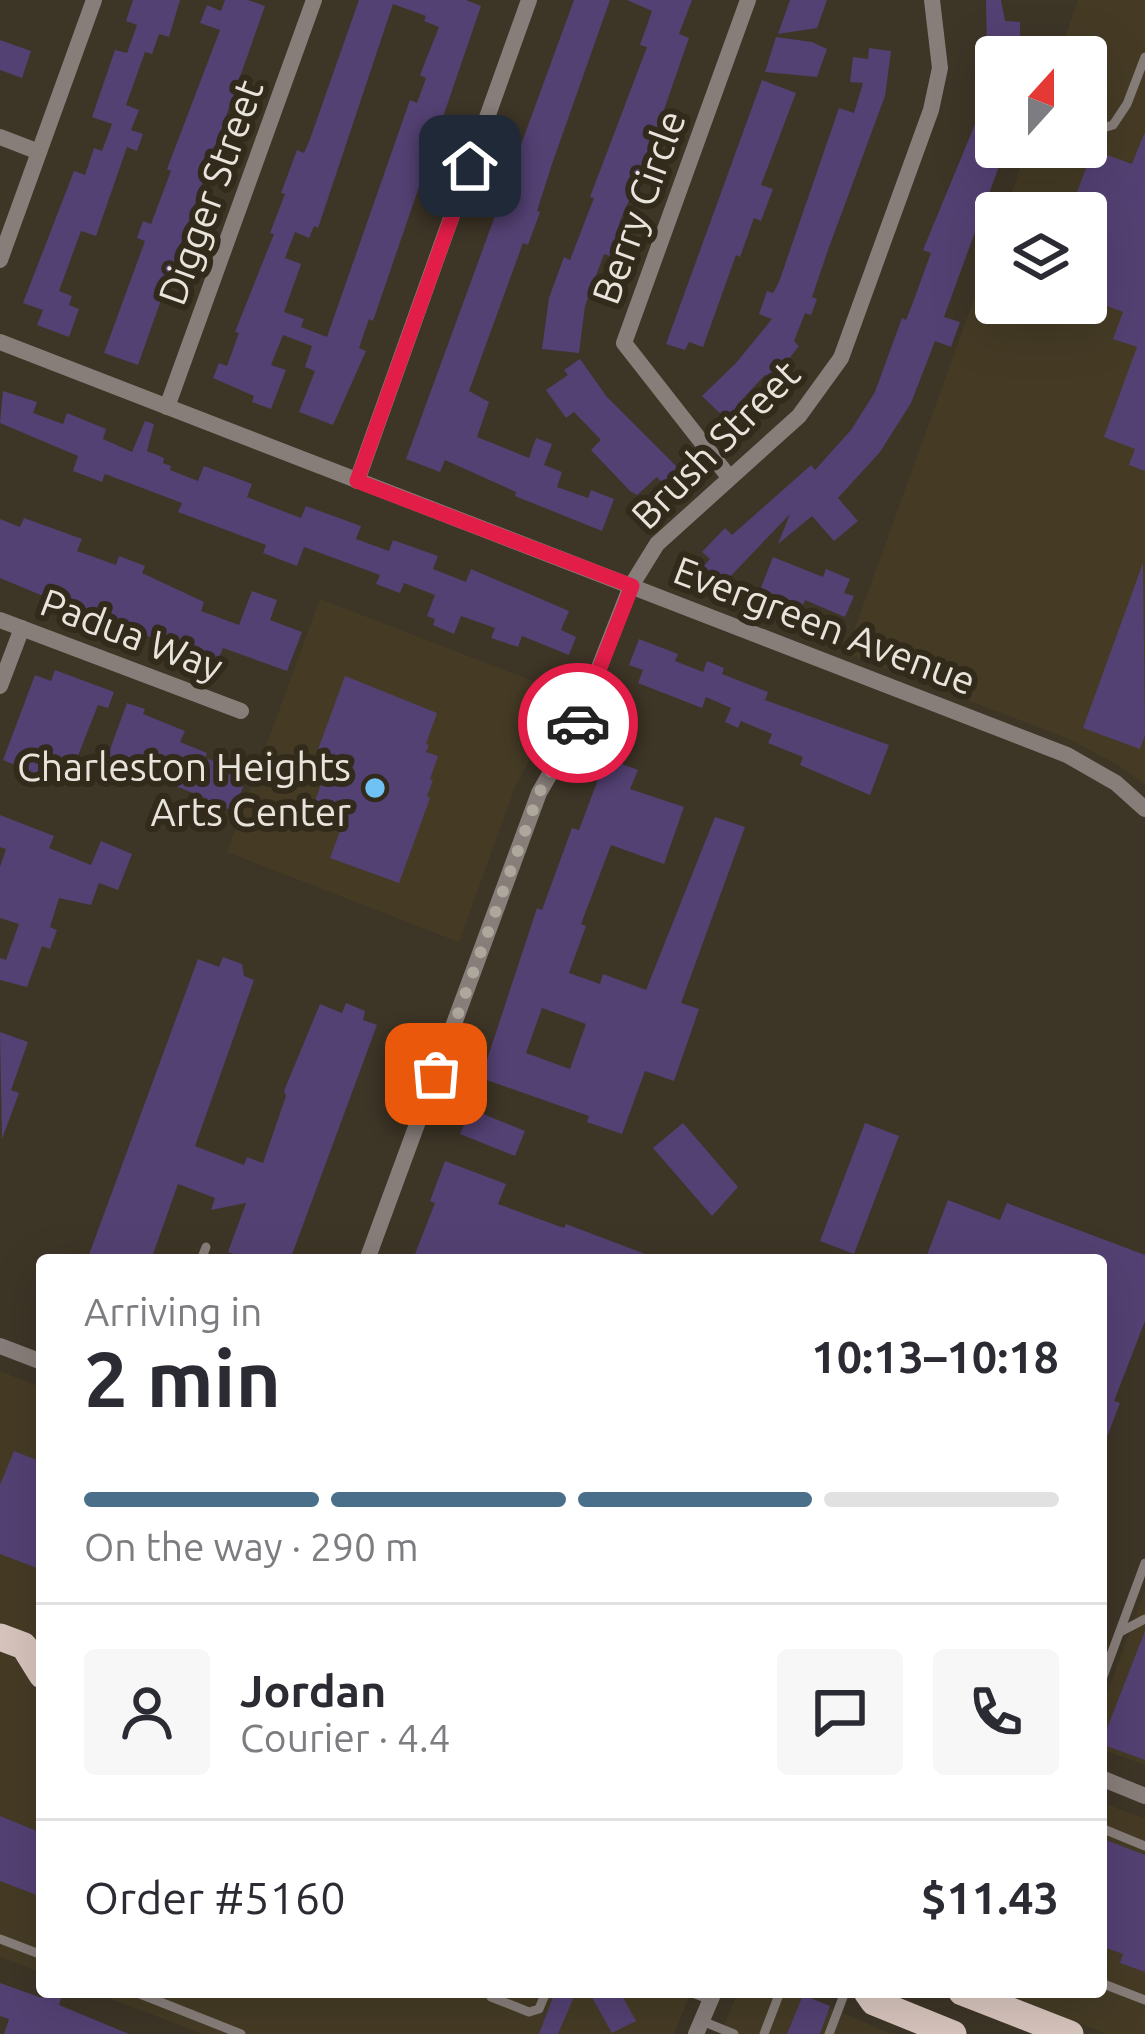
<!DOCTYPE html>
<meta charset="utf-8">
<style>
:root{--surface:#fff;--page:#f7f7f7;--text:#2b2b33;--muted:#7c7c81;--line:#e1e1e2;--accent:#4a6f8a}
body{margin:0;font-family:Ubuntu,sans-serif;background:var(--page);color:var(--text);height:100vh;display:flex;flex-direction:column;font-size:45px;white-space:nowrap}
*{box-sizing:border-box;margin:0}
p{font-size:39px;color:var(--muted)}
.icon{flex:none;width:66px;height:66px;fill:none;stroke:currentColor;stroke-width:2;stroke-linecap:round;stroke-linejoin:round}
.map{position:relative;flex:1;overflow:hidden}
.sheet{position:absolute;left:36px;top:1254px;width:1071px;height:744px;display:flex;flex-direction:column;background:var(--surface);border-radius:12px;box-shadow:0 12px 48px #0002}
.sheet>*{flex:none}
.needle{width:78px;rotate:21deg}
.buttons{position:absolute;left:975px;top:36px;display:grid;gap:24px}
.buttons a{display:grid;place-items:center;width:132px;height:132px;border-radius:12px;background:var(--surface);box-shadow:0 12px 48px #0002;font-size:60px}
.pin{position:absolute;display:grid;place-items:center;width:102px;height:102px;color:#fff;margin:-51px;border-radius:24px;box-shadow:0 6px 18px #0006}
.courier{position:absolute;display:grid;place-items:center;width:120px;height:120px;margin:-60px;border:9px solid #e11d48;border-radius:50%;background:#fff;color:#222;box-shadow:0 3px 15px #0007}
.overview em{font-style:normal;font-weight:700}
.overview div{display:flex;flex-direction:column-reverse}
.overview{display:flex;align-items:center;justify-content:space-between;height:204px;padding:0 48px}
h1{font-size:78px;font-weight:700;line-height:90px}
.bar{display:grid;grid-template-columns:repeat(4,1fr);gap:18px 12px;align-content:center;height:144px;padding:0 48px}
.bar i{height:15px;border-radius:9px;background:var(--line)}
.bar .active{background:var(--accent)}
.bar p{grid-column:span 4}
.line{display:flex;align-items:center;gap:30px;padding:0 48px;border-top:3px solid var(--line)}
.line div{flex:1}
.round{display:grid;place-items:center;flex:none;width:126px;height:126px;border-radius:12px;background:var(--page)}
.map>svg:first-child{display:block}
.built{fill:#453b25}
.building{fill:#534173;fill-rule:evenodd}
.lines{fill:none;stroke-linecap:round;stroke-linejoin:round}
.lane{stroke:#877e7a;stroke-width:9}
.street{stroke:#877e7a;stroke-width:16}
.primary{stroke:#d7c4bd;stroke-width:27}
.done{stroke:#ada79c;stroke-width:12;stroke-dasharray:0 21.6}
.route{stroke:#e11d48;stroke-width:15}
.poi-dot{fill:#70c2f4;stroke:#322b1c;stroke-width:4.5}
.labels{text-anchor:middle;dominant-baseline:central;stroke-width:12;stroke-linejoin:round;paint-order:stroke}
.street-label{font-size:39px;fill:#e9e4db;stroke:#322b1c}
.poi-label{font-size:39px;fill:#e9e4db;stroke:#322b1c;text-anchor:end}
</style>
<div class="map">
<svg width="1145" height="2034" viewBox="0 0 1145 2034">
<rect width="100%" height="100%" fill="#3d3526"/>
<g class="built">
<polygon points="1078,0 1145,0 1145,785 1118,765 1069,739 846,653 996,238 996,303 1086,303 1086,213 1005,213 1027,147 1086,147 1086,57 1058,57"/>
<polygon points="320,599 564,693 563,702 516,784 459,942 227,852"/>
<polygon points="0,1371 42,1388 42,1973 0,1957"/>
<polygon points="1145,1591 1145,1765 1101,1749 1101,1710"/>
<polygon points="1101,1802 1145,1819 1145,2034 1106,2034 1001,1992 1101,1992"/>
<polygon points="93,1992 691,1992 674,2034 203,2034"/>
<polygon points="738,1992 793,1992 892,2034 720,2034"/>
</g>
<g class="building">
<polygon points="133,0 180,0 169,37 159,34 152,54 145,52 126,105 139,110 131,130 143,134 137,151 127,147 96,236 81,231 59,291 72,296 69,305 79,309 69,337 37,325 43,310 23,303 74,171 85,175 94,148 102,151 112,124 92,117 115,50 127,53 137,25 126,21"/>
<polygon points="225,0 248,0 265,6 138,365 104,353 145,241 137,238 143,221 151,224 171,171 167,169 220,30 200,23 207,5 221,11"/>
<path d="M359 0H466L481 6 373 321 369 319 359 348 366 351 333 425 299 412 315 371 305 367 312 346 283 335 271 365 286 370 271 409 252 402 254 396 213 378 219 363 227 366 239 333 235 332 274 234 270 233 285 194 281 193 297 150 304 153 310 139ZM393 4 426 16 424 21 439 27 420 75 426 78 417 103 410 100 327 337 301 327 304 319 284 312 301 264 285 258 295 232 309 238 314 226 318 228Z"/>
<polygon points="574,0 610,0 552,164 537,211 540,212 528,245 523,243 469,391 489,402 477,437 529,458 536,438 552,444 544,465 562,472 557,487 588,498 591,490 614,499 602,531 515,496 516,492 445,460 440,472 406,459"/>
<polygon points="627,0 692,0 679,34 689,38 645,164 620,221 623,222 610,256 604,254 585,306 579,353 542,349 549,298 564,257 570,260 594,198 590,197 647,47 640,45 652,11"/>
<polygon points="790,0 827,0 817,28 778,34"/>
<polygon points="986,0 1001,0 1005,21 1020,22 1020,46 1012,46 1012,57 996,57 996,147 1006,147 944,317 960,322 951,347 935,341 911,403 880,452 838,498 858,521 834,541 812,516 778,544 790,514 723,584 704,566 710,559 702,552 725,528 732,535 811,465 815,470 851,430 875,392 902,318 906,320 912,305 931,253 923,250 978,117 987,57"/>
<polygon points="776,37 812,42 827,49 817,77 765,72"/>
<polygon points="0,40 31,51 22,78 0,70"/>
<polygon points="869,48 891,51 885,96 828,250 812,297 817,299 811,315 805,313 794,341 799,346 772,380 765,375 737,405 741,408 728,421 702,396 736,363 772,319 759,314 767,291 773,293 779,282 839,108 854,113 863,83 850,82 853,57 868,59"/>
<polygon points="762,80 796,93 761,185 773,189 761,221 754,218 740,257 736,255 703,347 689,342 685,350 666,344"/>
<polygon points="1144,134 1145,134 1145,471 1129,465 1135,449 1104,437 1137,347 1113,339 1123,312 1086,298 1086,213 1069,213 1093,150 1132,164"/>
<polygon points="580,359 607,397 678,468 662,483 657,477 637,495 630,491 591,450 601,440 574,412 566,418 546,390 568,375 564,370"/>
<polygon points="3,391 37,402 33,413 63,424 67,413 106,429 103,439 132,452 145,421 154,424 147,451 164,458 163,463 171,466 170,470 198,481 204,466 252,484 247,497 280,510 301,518 306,506 361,526 356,539 389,551 393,540 438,556 433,569 466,582 471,569 569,611 561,630 576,637 569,655 522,636 518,647 491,638 495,628 461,616 454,634 433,625 435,619 427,616 435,595 404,583 400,593 376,584 380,575 304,547 297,566 263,553 266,545 178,512 182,503 105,474 102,482 73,471 78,456 0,423"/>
<polygon points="24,518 82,539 77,551 116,565 119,556 145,566 142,573 204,602 201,611 239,625 252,591 277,600 270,620 302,632 287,671 223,648 218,661 96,618 0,578 0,519 20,527"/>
<polygon points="773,557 823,577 826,569 850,579 844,593 854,596 845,617 805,600 802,607 760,590"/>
<polygon points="1143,563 1145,735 1140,749 1083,728"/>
<polygon points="639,639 678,654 675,661 703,672 707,661 724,668 722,674 768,692 765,700 889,745 870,795 800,765 803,757 768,743 772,734 741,721 738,728 725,722 731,708 706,697 702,708 638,683 643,670 629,665"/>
<polygon points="55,670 114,692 108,708 98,705 66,786 3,760 35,675 51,681"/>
<polygon points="345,676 437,713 426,744 429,745 426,752 438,756 430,779 433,780 427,796 430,798 399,883 330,858 344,821 312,809 330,761 316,755"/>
<polygon points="127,703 145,709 143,714 185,731 180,742 207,753 205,758 248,773 234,811 207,802 208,799 173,785 175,781 136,765 132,776 104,766"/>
<path d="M606 758 638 770 630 789 684 807 664 864 611 845 581 924 586 926 569 973 600 984 603 974 646 990 715 817 745 827 681 1003 699 1009 674 1081 645 1071 622 1134 587 1122 589 1116 481 1078 537 908 542 910 572 828 579 830ZM542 1008 586 1024 570 1069 526 1053Z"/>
<polygon points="0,815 54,836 49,848 91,865 101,841 132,854 118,890 99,883 91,905 59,898 50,927 57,930 50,949 42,946 27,987 0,980 0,958 6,960 19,924 0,918 0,867 6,849 0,847"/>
<polygon points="223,957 242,964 244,976 254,980 195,1146 244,1165 247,1157 263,1163 286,1096 284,1091 320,1004 342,1013 346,1003 365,1011 363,1020 377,1025 290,1260 251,1260 228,1252 246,1203 211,1210 215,1198 178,1184 151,1260 87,1260 198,959 219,967"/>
<polygon points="0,1032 28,1042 11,1090 19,1093 2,1139"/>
<polygon points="471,1109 525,1131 515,1156 460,1134"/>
<polygon points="683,1123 738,1187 712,1216 653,1148"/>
<polygon points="865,1123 899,1136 854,1254 820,1241"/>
<polygon points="445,1161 506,1184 498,1204 564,1228 566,1224 661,1260 562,1260 544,1254 541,1260 431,1260 415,1254 435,1203 430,1201"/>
<polygon points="948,1200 1000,1220 1007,1203 1145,1255 1145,1321 1114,1401 1120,1403 1102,1450 1101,1260 925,1260"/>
<polygon points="14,1451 42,1462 42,1570 0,1554 0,1485"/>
<polygon points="1145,1631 1145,1760 1101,1744"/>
<polygon points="0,1816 42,1833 42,1897 0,1881"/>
<polygon points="1101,1838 1145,1855 1145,1972 1120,1963 1123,1954 1101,1946"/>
<polygon points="0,1983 42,1998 44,1992 62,1995 59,2005 129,2034 4,2034 9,2019 0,2016"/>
<polygon points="555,1992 576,1992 558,2034 539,2034"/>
<polygon points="589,1992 620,1992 636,2021 612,2033"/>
<polygon points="803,1995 830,2006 820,2034 787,2034"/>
</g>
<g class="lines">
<g class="lane">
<polyline points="1086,133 1113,125 1127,104 1145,57"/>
<polyline points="201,1260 206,1247"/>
<polyline points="1120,1632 1145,1619"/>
<polyline points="1101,1682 1145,1563"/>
<polyline points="1101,1828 1145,1846"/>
<polyline points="0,1939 42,1955"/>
<polyline points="1101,1983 1145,2000"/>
<polyline points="135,1992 241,2034"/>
<polyline points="690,1992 711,2000"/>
<polyline points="491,1997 529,2012 539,2009 546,1992"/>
<polyline points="702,2021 734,2034"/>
<polyline points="764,2034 780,1992"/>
<polyline points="829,2034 845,1992"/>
</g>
<g class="street">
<polyline points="0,137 39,152"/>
<polyline points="0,260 94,0"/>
<polyline points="0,342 1067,755 1116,783 1145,809"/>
<polyline points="167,407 314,0"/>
<polyline points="729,477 624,343 748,0"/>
<polyline points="357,481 529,0"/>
<polyline points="0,620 241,711"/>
<polyline points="0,686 22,628"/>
<polyline points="367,1260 539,793 574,732 631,586 657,544 799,416 841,358 931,110 940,68 932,0"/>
<polyline points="0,1346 42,1362"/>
<polyline points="1101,1778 1145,1796"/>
<polyline points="696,2034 714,1992"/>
</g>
<g class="primary">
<polyline points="0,1637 24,1646 42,1675"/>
<polyline points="867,1992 874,2002 953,2034"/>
<polyline points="962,1992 1070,2034"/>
</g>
</g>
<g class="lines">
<polyline class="done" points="436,1074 539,793 578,723"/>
<polyline class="route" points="470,166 357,481 632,586 578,723"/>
</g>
<circle class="poi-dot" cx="375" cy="788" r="12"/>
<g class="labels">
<g class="street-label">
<text transform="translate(210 192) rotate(-70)">Digger Street</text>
<text transform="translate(638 207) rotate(-70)">Berry Circle</text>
<text transform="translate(715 444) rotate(-45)">Brush Street</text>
<text transform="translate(825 625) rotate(21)">Evergreen Avenue</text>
<text transform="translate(132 634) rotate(21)">Padua Way</text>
</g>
<g class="poi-label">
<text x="351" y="766">Charleston Heights<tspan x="351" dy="45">Arts Center</tspan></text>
</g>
</g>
</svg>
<div class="buttons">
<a><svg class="needle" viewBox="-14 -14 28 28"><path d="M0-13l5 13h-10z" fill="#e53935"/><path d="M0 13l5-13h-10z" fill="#7c7c81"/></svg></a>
<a><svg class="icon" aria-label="layers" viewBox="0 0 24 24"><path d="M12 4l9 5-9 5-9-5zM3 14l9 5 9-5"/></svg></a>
</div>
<div class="pin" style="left:436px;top:1074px;background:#ea580c"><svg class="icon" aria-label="bag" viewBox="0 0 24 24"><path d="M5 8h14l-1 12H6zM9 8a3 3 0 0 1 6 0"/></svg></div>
<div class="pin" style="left:470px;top:166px;background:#1f2937"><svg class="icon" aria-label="home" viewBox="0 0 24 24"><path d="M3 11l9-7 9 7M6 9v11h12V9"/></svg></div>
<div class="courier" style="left:578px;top:723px"><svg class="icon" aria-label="car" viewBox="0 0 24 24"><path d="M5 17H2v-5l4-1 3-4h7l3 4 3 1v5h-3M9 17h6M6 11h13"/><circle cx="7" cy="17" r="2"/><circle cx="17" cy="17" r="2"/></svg></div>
<section class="sheet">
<div class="overview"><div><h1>2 min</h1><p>Arriving in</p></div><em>10:13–10:18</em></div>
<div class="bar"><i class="active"></i><i class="active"></i><i class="active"></i><i></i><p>On the way · 290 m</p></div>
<div class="line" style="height:216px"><a class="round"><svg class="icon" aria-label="person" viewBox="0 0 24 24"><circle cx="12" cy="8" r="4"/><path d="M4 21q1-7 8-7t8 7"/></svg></a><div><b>Jordan</b><p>Courier · 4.4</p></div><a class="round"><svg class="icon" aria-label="chat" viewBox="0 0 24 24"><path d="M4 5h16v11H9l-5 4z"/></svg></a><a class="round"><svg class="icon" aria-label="phone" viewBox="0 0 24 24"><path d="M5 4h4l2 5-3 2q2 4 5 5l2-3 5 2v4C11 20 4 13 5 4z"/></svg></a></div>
<div class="line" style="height:156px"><div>Order #5160</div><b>$11.43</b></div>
</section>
</div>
